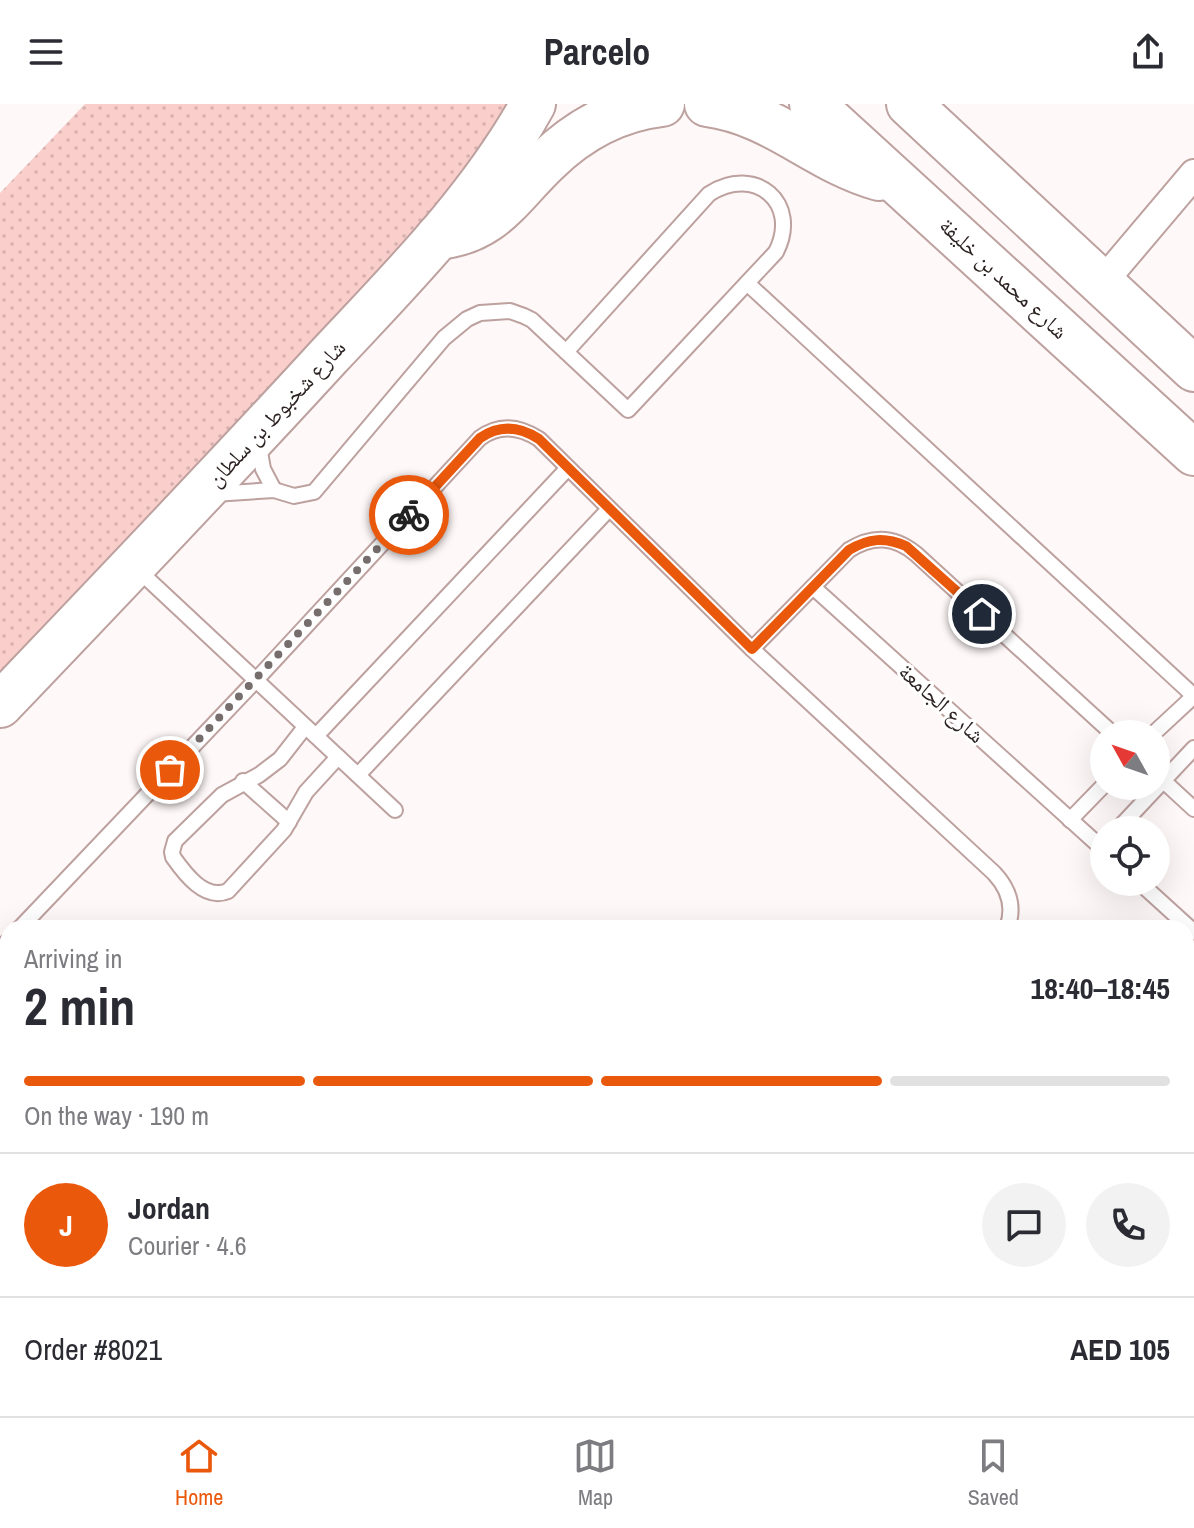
<!DOCTYPE html>
<meta charset="utf-8">
<style>
:root{--surface:#fff;--page:#f2f2f3;--text:#2b2b33;--muted:#7c7c81;--line:#e1e1e2;--accent:#ea580c}
body{margin:0;font-family:"Archivo Narrow","Noto Naskh Arabic",sans-serif;background:var(--page);color:var(--text);height:100vh;display:flex;flex-direction:column;font-size:30px;white-space:nowrap}
*{box-sizing:border-box;margin:0}
p{font-size:26px;color:var(--muted)}
.icon{flex:none;width:44px;height:44px;fill:none;stroke:currentColor;stroke-width:2;stroke-linecap:round;stroke-linejoin:round}
.map{position:relative;flex:1;overflow:hidden}
.details{position:absolute;left:0px;top:816px;width:1194px;height:496px;display:flex;flex-direction:column;background:var(--surface);border-radius:24px 24px 0 0;box-shadow:0 8px 32px #0002}
.details>*{flex:none}
.needle{width:52px;rotate:310deg}
.controls{position:absolute;left:1090px;top:616px;display:grid;gap:16px}
.controls a{display:grid;place-items:center;width:80px;height:80px;border-radius:50%;background:var(--surface);box-shadow:0 8px 32px #0002;font-size:40px}
.pin{position:absolute;display:grid;place-items:center;width:68px;height:68px;color:#fff;margin:-34px;border:4px solid #fff;border-radius:50%;box-shadow:0 2px 8px #0007}
.courier{position:absolute;display:grid;place-items:center;width:80px;height:80px;margin:-40px;border:6px solid #ea580c;border-radius:50%;background:#fff;color:#222;box-shadow:0 2px 10px #0007}
.head em{font-style:normal;font-weight:700}
.head div{display:flex;flex-direction:column-reverse}
.head{display:flex;align-items:center;justify-content:space-between;height:136px;padding:0 24px}
h1{font-size:52px;font-weight:700;line-height:60px}
.bar{display:grid;grid-template-columns:repeat(4,1fr);gap:12px 8px;align-content:center;height:96px;padding:0 24px}
.bar i{height:10px;border-radius:6px;background:var(--line)}
.bar .on{background:var(--accent)}
.bar p{grid-column:span 4}
.line{display:flex;align-items:center;gap:20px;padding:0 24px;border-top:2px solid var(--line)}
.line div{flex:1}
.round{display:grid;place-items:center;flex:none;width:84px;height:84px;border-radius:42px;background:var(--page)}
header{display:flex;justify-content:space-between;align-items:center;height:104px;padding:0 24px;background:var(--surface);font-size:36px;font-weight:700}
.tabs{display:flex;justify-content:space-around;align-items:center;height:112px;border-top:2px solid var(--line);background:var(--surface);font-size:22px;color:var(--muted)}
.tabs a{display:grid;justify-items:center;gap:4px}
.tabs .on{color:var(--accent)}
.map>svg:first-child{display:block}
.grass{fill:url(#grass-dots)}
.lines{fill:none;stroke-linecap:round;stroke-linejoin:round}
.service-casing{stroke:#bda19f;stroke-width:18}
.minor-casing{stroke:#bda19f;stroke-width:32}
.primary-casing{stroke:#bda19f;stroke-width:48}
.trunk-casing{stroke:#bda19f;stroke-width:48}
.service{stroke:#fff;stroke-width:14}
.minor{stroke:#fff;stroke-width:28}
.primary{stroke:#fff;stroke-width:44}
.trunk{stroke:#fff;stroke-width:44}
.done{stroke:#766d6d;stroke-width:8;stroke-dasharray:0 14.4}
.route{stroke:#ea580c;stroke-width:10}
.labels{text-anchor:middle;dominant-baseline:central;stroke-width:6;stroke-linejoin:round;paint-order:stroke}
.street-label{font-size:22px;fill:#2d2222;stroke:#fff}
</style>
<header><svg class="icon" aria-label="menu" viewBox="0 0 24 24"><path d="M4 6h16M4 12h16M4 18h16"/></svg>Parcelo<svg class="icon" aria-label="share" viewBox="0 0 24 24"><path d="M12 15V3M7 8l5-5 5 5M5 13v7h14v-7"/></svg></header>
<div class="map">
<svg width="1194" height="1312" viewBox="0 0 1194 1312">
<defs>
<pattern id="grass-dots" width="8" height="8" patternUnits="userSpaceOnUse" patternTransform="scale(2)"><rect width="8" height="8" fill="#f9cecb"/><path d="M2 2h.1M6 6h.1" fill="none" stroke="#d6b1ae" stroke-width="1.8" stroke-linecap="round"/></pattern>
</defs>
<rect width="100%" height="100%" fill="#fff8f8"/>
<polygon class="grass" points="85,0 534,0 0,587 0,89"/>
<g class="lines">
<g class="service-casing">
<g id="service">
<polyline points="747,179 1194,592"/>
<polyline points="259,342 263,365 274,386"/>
<path d="M214 390 274 386 294 392 314 388 444 234 467 215 480 209 510 207 524 212 532 216 628 306 776 148C801 99 755 60 709 90L566 248"/>
<polyline points="136,464 395,706"/>
<polyline points="813,483 1104,746"/>
<path d="M752 545 849 446C873 431 894 432 916 450L1113 630"/>
<path d="M305 623 280 655 259 671 222 691 175 737 172 748 173 753C185 770 205 797 228 787L284 726 306 688 338 653"/>
<polyline points="1153,630 1194,592"/>
<polyline points="316,632 568,364"/>
<polyline points="1156,670 1194,705"/>
<polyline points="358,671 609,405"/>
<polyline points="243,677 289,718"/>
<polyline points="1070,716 1104,681"/>
<polyline points="1117,726 1194,644"/>
<polyline points="1139,778 1194,828"/>
<path d="M20 824 256 576 480 334C499 320 519 322 539 335L752 545 994 769C1009 785 1015 803 1007 824"/>
<polyline points="0,845 8,837"/>
<polyline points="1186,885 1194,876"/>
<polyline points="1186,1103 1189,1138 1186,1154"/>
<polyline points="540,1312 548,1304"/>
</g>
</g>
<g class="minor-casing">
<polyline id="minor" points="1101,180 1194,70"/>
</g>
<g class="primary-casing">
<path id="primary" d="M0 601C110 486 220 371 328 253 402 174 480 96 533 0"/>
</g>
<g class="trunk-casing">
<g id="trunk">
<path d="M707 0C775 9 815 56 879 74"/>
<polyline points="812,0 1194,349"/>
<polyline points="909,0 1194,265"/>
<path d="M438 133C494 127 510 92 547 57 579 26 618 5 662 0"/>
</g>
</g>
<use href="#service" class="service"/>
<use href="#minor" class="minor"/>
<use href="#primary" class="primary"/>
<use href="#trunk" class="trunk"/>
</g>
<g class="lines">
<polyline class="done" points="170,666 409,411"/>
<path class="route" d="M409 411 480 334C499 321 519 322 539 335L752 545 849 446C869 434 885 433 906 442L982 510"/>
</g>
<g class="labels">
<g class="street-label">
<text transform="translate(1004 174) rotate(43)">شارع محمد بن خليفة</text>
<text transform="translate(276 309) rotate(-47)">شارع شخبوط بن سلطان</text>
<text transform="translate(942 599) rotate(42)">شارع الجامعة</text>
</g>
</g>
</svg>
<div class="controls">
<a><svg class="needle" viewBox="-14 -14 28 28"><path d="M0-13l5 13h-10z" fill="#e53935"/><path d="M0 13l5-13h-10z" fill="#7c7c81"/></svg></a>
<a><svg class="icon" aria-label="locate" viewBox="0 0 24 24"><circle cx="12" cy="12" r="6"/><path d="M12 2v4M12 18v4M2 12h4M18 12h4"/></svg></a>
</div>
<div class="pin" style="left:170px;top:666px;background:#ea580c"><svg class="icon" aria-label="bag" viewBox="0 0 24 24"><path d="M5 8h14l-1 12H6zM9 8a3 3 0 0 1 6 0"/></svg></div>
<div class="pin" style="left:982px;top:510px;background:#1f2937"><svg class="icon" aria-label="home" viewBox="0 0 24 24"><path d="M3 11l9-7 9 7M6 9v11h12V9"/></svg></div>
<div class="courier" style="left:409px;top:411px"><svg class="icon" aria-label="bike" viewBox="0 0 24 24"><circle cx="6" cy="16" r="4"/><circle cx="18" cy="16" r="4"/><path d="M6 16l4-8h5l3 8M10 8l3 8H6M13 5h3"/></svg></div>
<section class="details">
<div class="head"><div><h1>2 min</h1><p>Arriving in</p></div><em>18:40–18:45</em></div>
<div class="bar"><i class="on"></i><i class="on"></i><i class="on"></i><i></i><p>On the way · 190 m</p></div>
<div class="line" style="height:144px"><b class="round" style="background:var(--accent);color:#fff">J</b><div><b>Jordan</b><p>Courier · 4.6</p></div><a class="round"><svg class="icon" aria-label="chat" viewBox="0 0 24 24"><path d="M4 5h16v11H9l-5 4z"/></svg></a><a class="round"><svg class="icon" aria-label="phone" viewBox="0 0 24 24"><path d="M5 4h4l2 5-3 2q2 4 5 5l2-3 5 2v4C11 20 4 13 5 4z"/></svg></a></div>
<div class="line" style="height:104px"><div>Order #8021</div><b>AED 105</b></div>
</section>
</div>
<nav class="tabs">
<a class="on"><svg class="icon" aria-label="home" viewBox="0 0 24 24"><path d="M3 11l9-7 9 7M6 9v11h12V9"/></svg>Home</a>
<a><svg class="icon" aria-label="map" viewBox="0 0 24 24"><path d="M3 6l6-2 6 2 6-2v14l-6 2-6-2-6 2zM9 4v14M15 6v14"/></svg>Map</a>
<a><svg class="icon" aria-label="saved" viewBox="0 0 24 24"><path d="M7 4h10v16l-5-4-5 4z"/></svg>Saved</a>
</nav>
